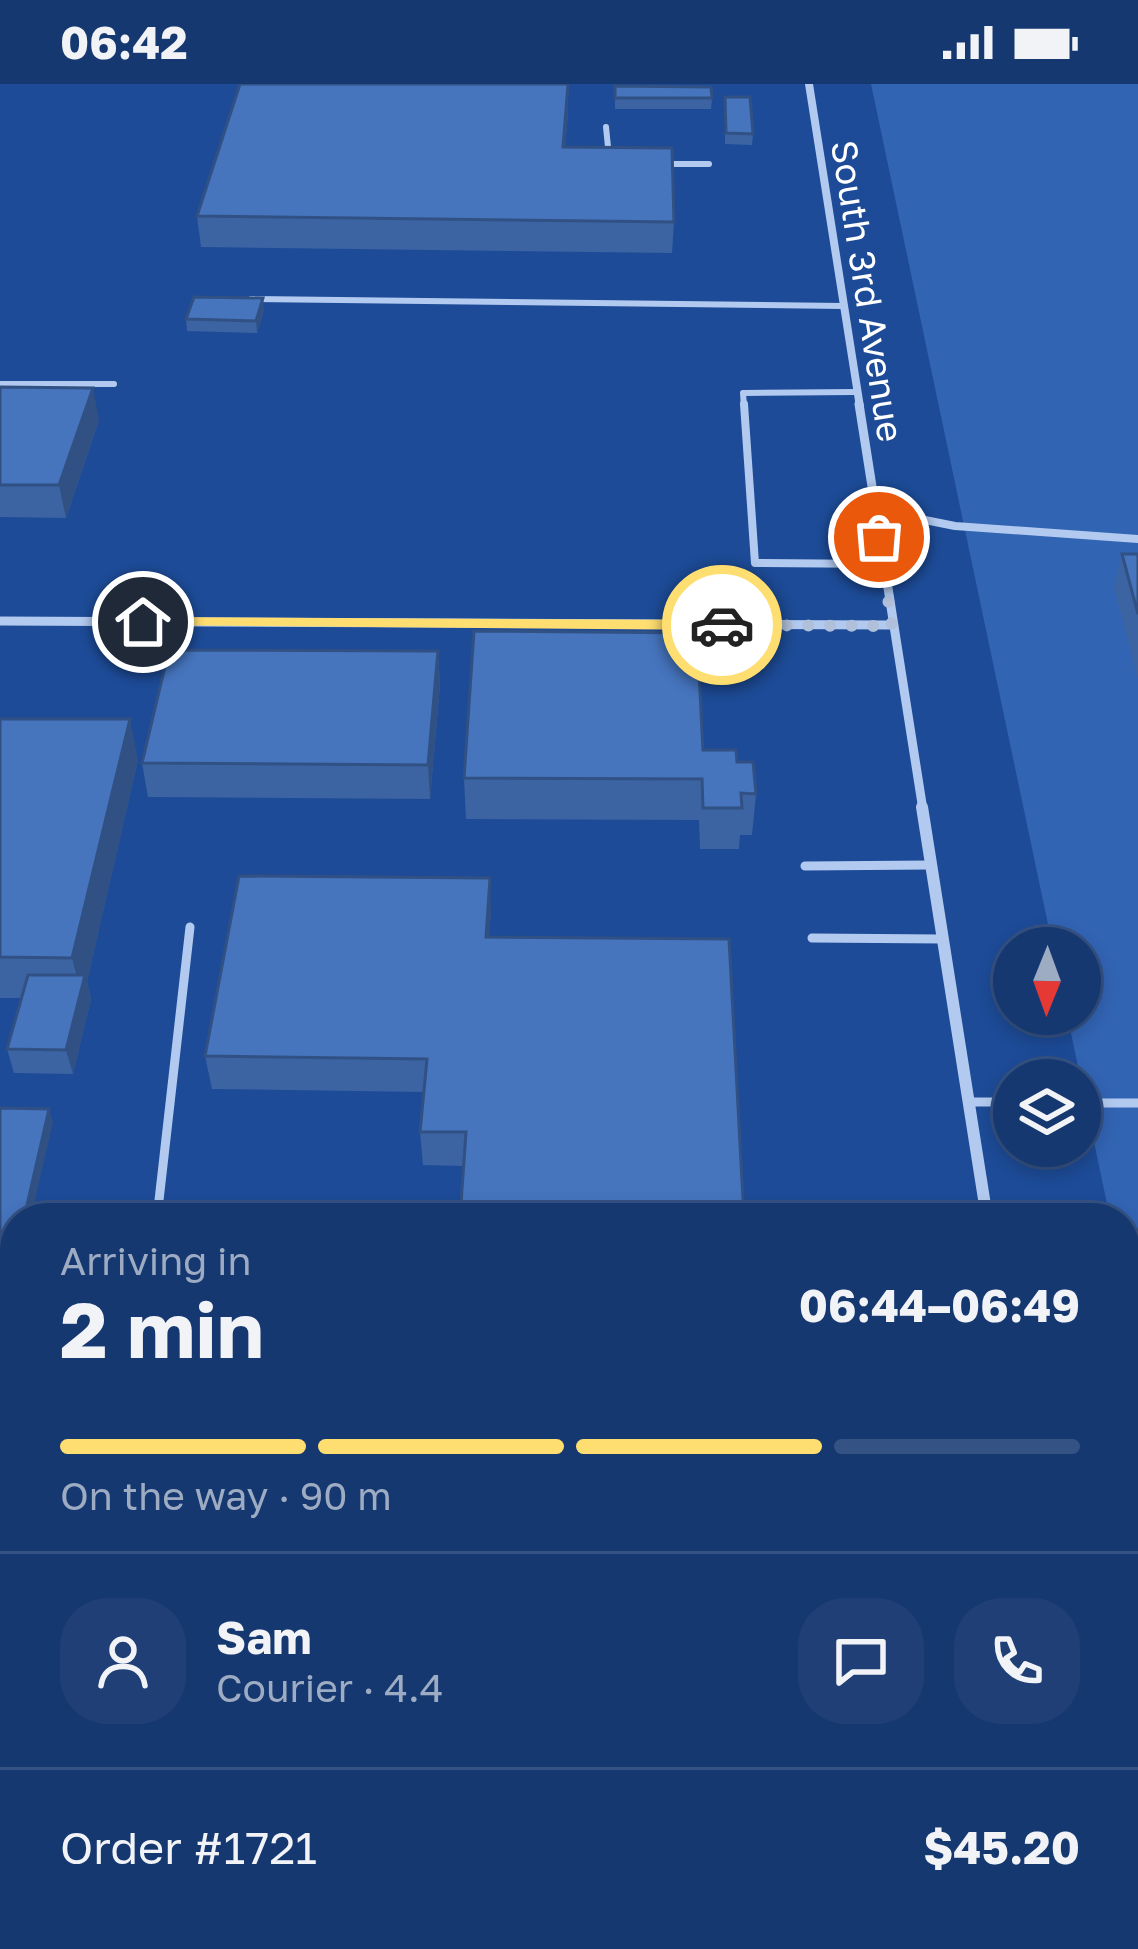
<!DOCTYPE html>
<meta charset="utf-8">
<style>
:root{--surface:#163871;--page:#1f3f76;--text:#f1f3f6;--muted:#9eacc3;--line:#355284;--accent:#fede71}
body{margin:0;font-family:"Golos Text",sans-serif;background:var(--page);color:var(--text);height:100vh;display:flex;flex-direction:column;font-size:45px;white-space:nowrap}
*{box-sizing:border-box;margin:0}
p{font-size:39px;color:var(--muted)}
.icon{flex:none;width:66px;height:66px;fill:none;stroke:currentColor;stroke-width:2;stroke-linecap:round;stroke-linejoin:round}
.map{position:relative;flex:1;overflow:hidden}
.side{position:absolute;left:0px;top:1119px;width:1140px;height:747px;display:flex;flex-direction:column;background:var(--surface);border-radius:48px 48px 0 0;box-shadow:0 6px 18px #0003,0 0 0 3px var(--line)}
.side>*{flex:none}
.needle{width:78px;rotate:181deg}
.controls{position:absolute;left:993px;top:843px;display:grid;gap:24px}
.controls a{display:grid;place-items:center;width:108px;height:108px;border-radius:50%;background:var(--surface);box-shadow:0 6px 18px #0003,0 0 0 3px var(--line);font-size:60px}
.pin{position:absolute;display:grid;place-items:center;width:102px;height:102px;color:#fff;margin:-51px;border:6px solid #fff;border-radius:50%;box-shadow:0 3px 12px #0007}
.courier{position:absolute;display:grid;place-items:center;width:120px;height:120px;margin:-60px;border:9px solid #fede71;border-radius:50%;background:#fff;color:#222;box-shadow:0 3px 15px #0007}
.overview em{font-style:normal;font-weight:700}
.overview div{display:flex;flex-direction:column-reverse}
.overview{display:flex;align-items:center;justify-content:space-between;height:204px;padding:0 60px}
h1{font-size:78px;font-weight:700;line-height:90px}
.bar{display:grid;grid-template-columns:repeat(4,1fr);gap:18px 12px;align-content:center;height:144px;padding:0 60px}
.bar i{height:15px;border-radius:9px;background:var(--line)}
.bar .selected{background:var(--accent)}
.bar p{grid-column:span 4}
.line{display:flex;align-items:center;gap:30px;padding:0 60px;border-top:3px solid var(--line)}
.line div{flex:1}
.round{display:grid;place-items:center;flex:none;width:126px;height:126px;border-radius:48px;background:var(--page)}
.status{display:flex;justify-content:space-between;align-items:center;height:84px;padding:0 60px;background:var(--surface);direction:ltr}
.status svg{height:33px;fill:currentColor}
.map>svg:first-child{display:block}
.green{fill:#3264b4}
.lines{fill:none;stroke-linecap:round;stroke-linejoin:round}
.stream{fill:#a5c4f1;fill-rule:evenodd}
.lane-far3{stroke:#b2caef;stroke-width:6}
.lane-far2{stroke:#b2caef;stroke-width:8}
.lane-far1{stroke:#b2caef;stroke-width:9}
.lane{stroke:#b2caef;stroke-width:12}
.street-far2{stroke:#b2caef;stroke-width:8}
.street-far1{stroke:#b2caef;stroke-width:9}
.street{stroke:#b2caef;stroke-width:12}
.wall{fill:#3c64a3}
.shaded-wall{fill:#315184}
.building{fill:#4674bd;stroke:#315184;stroke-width:3}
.route{fill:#fede71}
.done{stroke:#b0c0db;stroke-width:12;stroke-dasharray:0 21.6}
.labels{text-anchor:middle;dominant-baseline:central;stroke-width:10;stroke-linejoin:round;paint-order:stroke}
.street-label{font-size:36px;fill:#fff;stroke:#1d4b97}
</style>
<div class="status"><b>06:42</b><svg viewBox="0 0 49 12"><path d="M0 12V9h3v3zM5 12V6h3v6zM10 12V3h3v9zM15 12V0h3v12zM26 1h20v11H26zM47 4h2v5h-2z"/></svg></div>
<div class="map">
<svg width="1138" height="1865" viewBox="0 0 1138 1865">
<rect width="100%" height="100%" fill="#1d4b97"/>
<polygon class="green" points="871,0 1138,0 1138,1266 1125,1204 1125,1134 1110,1134 1067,930 1080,930 1080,864 1053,864"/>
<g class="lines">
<g class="stream">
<rect x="0" y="1558" width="15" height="20"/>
<polygon points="1125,1574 1138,1575 1138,1595 1125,1594"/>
</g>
<g class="lane-far3">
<polyline points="606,43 609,73"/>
<polyline points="661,80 709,80"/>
<polyline points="251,215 843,222"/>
<polyline points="0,300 114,300"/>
<polyline points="744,323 743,309 856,308"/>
</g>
<g class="lane-far2">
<polyline points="744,320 755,479 883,480"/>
<polyline points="875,426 955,442 1138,455"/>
</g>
<g class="lane-far1">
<polyline points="805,782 930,781"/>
<polyline points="812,854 942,855"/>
<polyline points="968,1018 1014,1018"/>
<polyline points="1080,1019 1138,1019"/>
<polyline points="157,1134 190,843"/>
</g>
<g class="lane">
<polyline points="0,1709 15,1709"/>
<polyline points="1125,1726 1138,1726"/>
</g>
<polyline class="street-far2" points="809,0 860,323"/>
<g class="street-far1">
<polyline points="859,320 923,726"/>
<polyline points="0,537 893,541"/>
</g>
<polyline class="street" points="922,723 987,1134"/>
</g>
<g class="wall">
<polygon points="615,2 712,14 711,25 615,25"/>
<polygon points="725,13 753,50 752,61 725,60"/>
<polygon points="568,29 565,63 674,138 672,169 201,163 197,132"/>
<polygon points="264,226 257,249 187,247 186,235"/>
<polygon points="0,303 99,336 66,434 0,433"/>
<polygon points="1122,470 1138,470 1138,596 1114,503"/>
<polygon points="438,567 440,601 430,715 148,713 142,679"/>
<polygon points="0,635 138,676 87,897 91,915 73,990 14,989 7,965 21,914 0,914"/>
<polygon points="703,666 756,710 752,751 740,751 739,765 700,765 699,736 466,735 464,694"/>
<polygon points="491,828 464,1082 423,1081 420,1048 424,1008 212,1005 205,972"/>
<polygon points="896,1851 979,1851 978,1854"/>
</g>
<g class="shaded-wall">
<polygon points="568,0 568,29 563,93 563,63"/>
<polygon points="263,214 264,226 257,249 256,237"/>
<polygon points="93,304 99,336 66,434 59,401"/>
<polygon points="438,567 440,601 430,715 428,681"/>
<polygon points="130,635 138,676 87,897 91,915 73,990 66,966 81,908 72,874"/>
<polygon points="490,794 491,828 487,887 486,853"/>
<polygon points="49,1025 53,1038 31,1134 24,1134"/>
<polygon points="15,1172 15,1202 0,1267 0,1236"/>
</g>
<g class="building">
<polygon points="240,0 568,0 563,63 672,64 674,138 197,132"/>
<polygon points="615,2 711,3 712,14 615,14"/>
<polygon points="725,13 750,13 753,50 726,49"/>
<polygon points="194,213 263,214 256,237 186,235"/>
<polygon points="0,303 93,304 59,401 0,401"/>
<polygon points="1122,470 1138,470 1138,530"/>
<polygon points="474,547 697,549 703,666 736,666 737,678 753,678 756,710 741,709 742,724 703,724 702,695 464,694"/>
<polygon points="169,566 438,567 428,681 142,679"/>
<polygon points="0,635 130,635 72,874 0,873"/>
<polygon points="239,792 490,794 486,853 729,855 744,1134 460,1134 466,1048 420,1048 427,975 205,972"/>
<polygon points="28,891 85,891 66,966 7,965"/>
<polygon points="0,1024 49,1025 24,1134 15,1134 15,1172 0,1236"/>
<polygon points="327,1851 429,1851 428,1865 326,1865"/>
<polygon points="0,1852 86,1854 84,1865 0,1865"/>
</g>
<polygon class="route" points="143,533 722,536 730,541 722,546 137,541"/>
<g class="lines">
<polyline class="done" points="722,541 892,542 879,453"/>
</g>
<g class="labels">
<g class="street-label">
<text transform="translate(868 207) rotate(81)">South 3rd Avenue</text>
</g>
</g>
</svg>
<div class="controls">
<a><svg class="needle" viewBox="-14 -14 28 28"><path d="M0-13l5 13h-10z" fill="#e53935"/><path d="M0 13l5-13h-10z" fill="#9eacc3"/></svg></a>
<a><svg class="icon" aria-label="layers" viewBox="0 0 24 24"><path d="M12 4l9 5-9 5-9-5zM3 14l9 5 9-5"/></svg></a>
</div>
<div class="pin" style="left:879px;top:453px;background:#ea580c"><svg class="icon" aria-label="bag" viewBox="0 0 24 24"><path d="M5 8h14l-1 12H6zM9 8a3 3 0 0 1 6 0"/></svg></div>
<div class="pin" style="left:143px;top:538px;background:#1f2937"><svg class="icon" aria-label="home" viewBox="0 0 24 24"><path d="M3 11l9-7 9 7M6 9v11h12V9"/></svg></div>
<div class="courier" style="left:722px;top:541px"><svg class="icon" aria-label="car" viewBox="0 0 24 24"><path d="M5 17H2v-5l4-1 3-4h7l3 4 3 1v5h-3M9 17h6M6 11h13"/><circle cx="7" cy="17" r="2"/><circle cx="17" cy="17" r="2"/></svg></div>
<section class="side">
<div class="overview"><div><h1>2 min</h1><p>Arriving in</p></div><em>06:44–06:49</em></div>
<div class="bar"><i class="selected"></i><i class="selected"></i><i class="selected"></i><i></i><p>On the way · 90 m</p></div>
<div class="line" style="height:216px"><a class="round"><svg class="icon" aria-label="person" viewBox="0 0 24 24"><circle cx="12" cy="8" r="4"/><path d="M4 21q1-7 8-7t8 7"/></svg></a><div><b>Sam</b><p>Courier · 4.4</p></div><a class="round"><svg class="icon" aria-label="chat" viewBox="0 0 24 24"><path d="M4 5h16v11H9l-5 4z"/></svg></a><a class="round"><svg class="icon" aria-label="phone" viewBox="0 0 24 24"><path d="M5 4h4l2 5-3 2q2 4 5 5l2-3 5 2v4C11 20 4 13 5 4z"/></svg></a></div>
<div class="line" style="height:156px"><div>Order #1721</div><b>$45.20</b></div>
</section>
</div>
